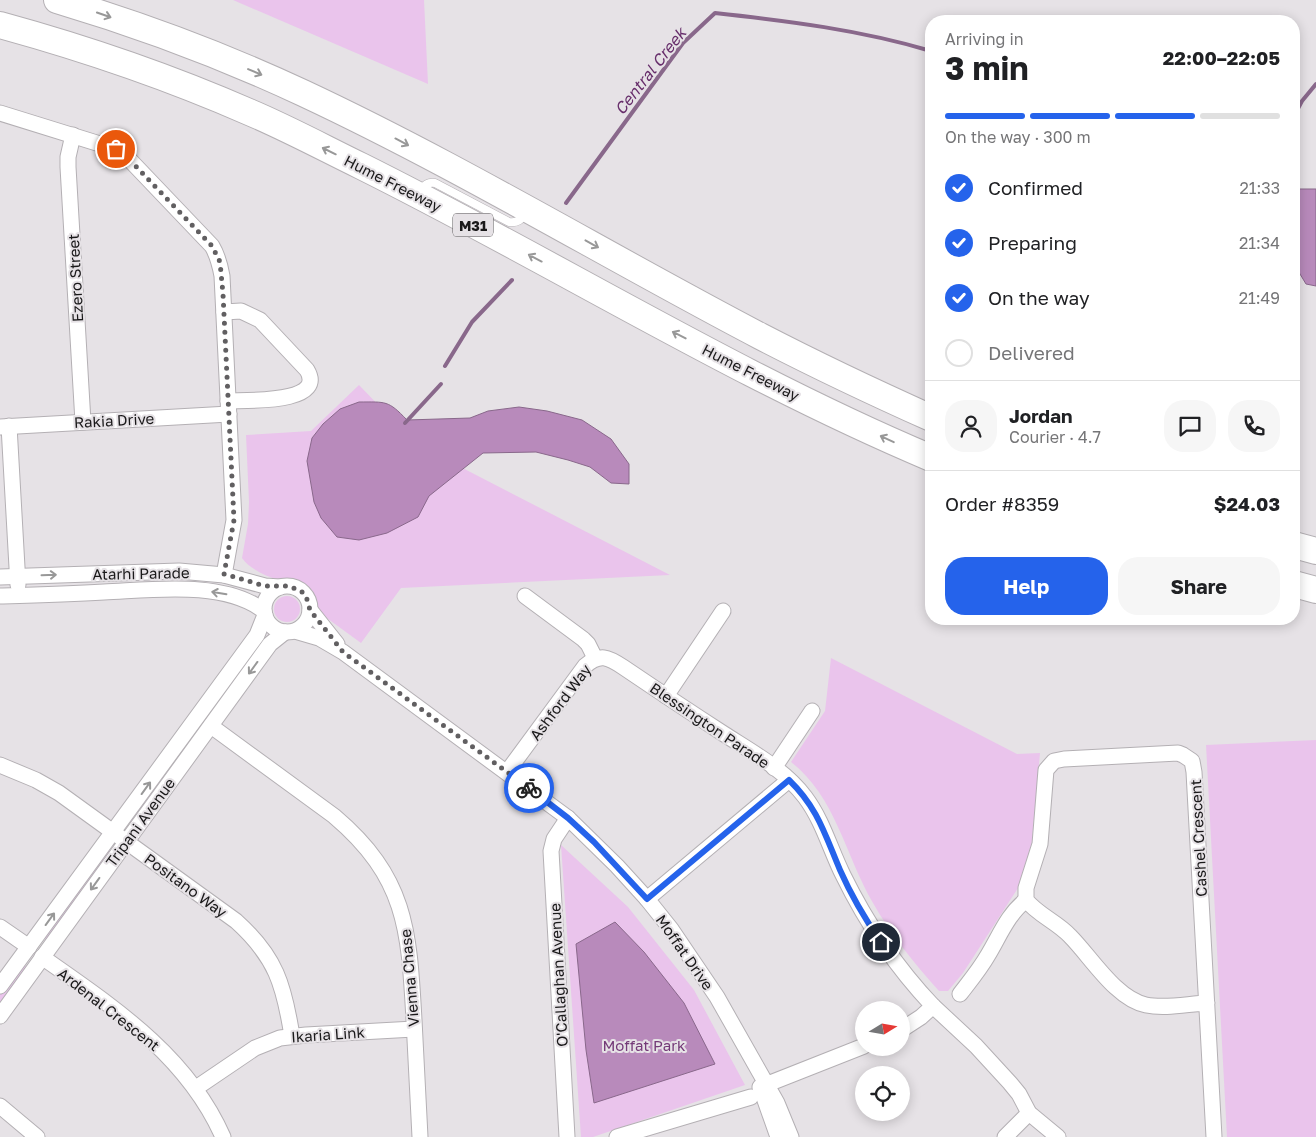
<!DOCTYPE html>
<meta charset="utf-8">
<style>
:root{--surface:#fff;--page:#f6f6f6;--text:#202124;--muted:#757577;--line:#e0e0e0;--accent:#2563eb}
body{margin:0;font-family:"Golos Text",sans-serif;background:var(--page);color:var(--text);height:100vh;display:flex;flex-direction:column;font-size:19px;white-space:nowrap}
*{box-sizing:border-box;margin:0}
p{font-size:16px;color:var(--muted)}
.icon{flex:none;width:28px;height:28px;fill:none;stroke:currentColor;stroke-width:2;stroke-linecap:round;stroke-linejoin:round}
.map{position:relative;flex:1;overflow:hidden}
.sheet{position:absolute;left:925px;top:15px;width:375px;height:610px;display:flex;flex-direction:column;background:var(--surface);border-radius:20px;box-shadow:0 2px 12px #0003}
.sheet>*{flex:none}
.needle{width:32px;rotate:79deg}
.fabs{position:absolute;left:855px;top:1001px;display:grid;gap:10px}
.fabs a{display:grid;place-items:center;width:55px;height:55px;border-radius:50%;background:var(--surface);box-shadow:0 2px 12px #0003;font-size:25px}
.pin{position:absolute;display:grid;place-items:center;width:42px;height:42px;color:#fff;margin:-21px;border:2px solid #fff;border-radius:50%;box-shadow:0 1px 5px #0007}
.courier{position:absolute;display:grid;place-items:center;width:50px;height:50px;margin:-25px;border:4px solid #2563eb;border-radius:50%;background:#fff;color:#222;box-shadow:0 1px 6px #0007}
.headline em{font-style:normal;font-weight:700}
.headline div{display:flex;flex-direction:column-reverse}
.headline{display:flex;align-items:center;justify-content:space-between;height:85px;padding:0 20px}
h1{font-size:32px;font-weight:700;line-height:38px}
.bar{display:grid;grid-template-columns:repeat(4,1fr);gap:8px 5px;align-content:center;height:60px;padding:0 20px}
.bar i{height:6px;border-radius:4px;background:var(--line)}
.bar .active{background:var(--accent)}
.bar p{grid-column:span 4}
.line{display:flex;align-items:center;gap:12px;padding:0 20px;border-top:1px solid var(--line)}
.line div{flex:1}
.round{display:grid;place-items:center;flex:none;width:52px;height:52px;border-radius:20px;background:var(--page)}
ol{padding:0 20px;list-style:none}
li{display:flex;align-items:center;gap:15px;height:55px}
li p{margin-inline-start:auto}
li .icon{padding:5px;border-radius:50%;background:var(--accent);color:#fff;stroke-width:4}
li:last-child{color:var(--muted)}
li i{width:28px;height:28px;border:2px solid var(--line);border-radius:50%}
.cta{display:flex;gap:10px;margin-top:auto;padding:10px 20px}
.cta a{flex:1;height:58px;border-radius:20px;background:var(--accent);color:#fff;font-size:20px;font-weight:700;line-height:58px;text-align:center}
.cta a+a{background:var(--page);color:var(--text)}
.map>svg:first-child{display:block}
.green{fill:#eac4ec}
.water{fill:#b88abb;stroke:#89688b}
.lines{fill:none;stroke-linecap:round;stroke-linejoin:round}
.stream{stroke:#89688b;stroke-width:4}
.lane-casing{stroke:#b4b0b4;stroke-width:9}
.street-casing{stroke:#b4b0b4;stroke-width:17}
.highway-casing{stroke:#b4b0b4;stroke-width:28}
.lane{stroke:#fff;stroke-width:8}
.street{stroke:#fff;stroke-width:15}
.highway{stroke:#fff;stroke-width:26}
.oneway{stroke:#989898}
.done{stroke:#615f61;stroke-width:5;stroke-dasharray:0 9}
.route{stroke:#2563eb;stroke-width:6}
.labels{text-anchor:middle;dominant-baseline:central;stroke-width:4;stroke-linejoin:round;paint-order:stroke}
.shield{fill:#e6e2e6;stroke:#575557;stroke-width:1}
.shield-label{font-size:14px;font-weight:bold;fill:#1a191a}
.street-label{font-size:15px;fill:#1a191a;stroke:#e6e2e6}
.park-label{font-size:15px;fill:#743a78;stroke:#e6e2e6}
.water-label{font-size:16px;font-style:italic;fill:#672e6b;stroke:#e6e2e6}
</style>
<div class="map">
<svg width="1316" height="1137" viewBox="0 0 1316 1137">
<rect width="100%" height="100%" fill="#e6e2e6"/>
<g class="green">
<polygon points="233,0 424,0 428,84"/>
<path d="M359 385 416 444 670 575 401 588 361 643 324 616 305 587C285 583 254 575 242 558L248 524 249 502 246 435 311 431Z"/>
<circle cx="287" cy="609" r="13"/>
<path d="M831 658 1017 754 1040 753 1031 851 1020 885 963 973 948 991H939C914 963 891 935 873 903 845 855 836 797 791 762L825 711Z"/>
<polygon points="190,736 194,739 132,825 128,822"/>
<polygon points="1316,740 1316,1137 1227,1137 1206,745"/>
<polygon points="561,845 628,907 694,990 745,1085 593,1137 581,1137"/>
<polygon points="107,848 111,851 48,941 43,937"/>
<polygon points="23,964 27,967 0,1009 0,993"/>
</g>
<g class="water">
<polygon points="1294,189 1316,189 1316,286 1306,284 1294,264"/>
<path d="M359 402C386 402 388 400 407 420L470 418 488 411 519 407 547 411 582 420 611 439 629 464V484L611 483 590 467 568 460 536 452 483 453 429 496 418 517 387 533 359 540 337 537 321 518 314 502 307 461 312 438 323 424 340 409Z"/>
<polygon points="615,922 644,952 684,1003 715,1064 594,1103 586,1050 576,944"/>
</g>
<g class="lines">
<g class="stream">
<polyline points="1294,116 1302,101 1316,84"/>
<path d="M566 203 683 43 715 13C788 21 861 30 931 51"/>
<polyline points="445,366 472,322 512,280"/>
<polyline points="405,423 441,384"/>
</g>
<g class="lane-casing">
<path id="lane" d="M420 191C425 185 427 182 435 183L509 222C518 223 521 220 525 213"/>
</g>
<g class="street-casing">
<g id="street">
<path d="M0 113 116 149 128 158 212 246C218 256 220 265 222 276L234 520 224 575"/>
<polyline points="73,135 68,157 68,167 83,422"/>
<path d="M224 312 241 311 260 320 307 370C327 404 246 400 228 401"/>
<polyline points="9,426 18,585"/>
<polyline points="0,427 229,414"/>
<polyline points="0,577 179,571 224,575 265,586 280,587"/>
<circle cx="287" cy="609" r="23"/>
<path d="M0 596C34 595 69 594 104 592 152 590 224 580 264 611"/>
<polyline points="525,596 583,639 588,644 595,658"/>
<polyline points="310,610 337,644"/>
<polyline points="295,631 319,638 343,652 568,818 617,866 647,899 671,929 717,997 777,1103 791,1137"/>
<polyline points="666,696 723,611"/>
<path d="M211 726 334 816C407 878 409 930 414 1020 416 1059 418 1098 420 1137"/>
<path d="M0 765 36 780 59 793 236 921C276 957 284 985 292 1036"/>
<polyline points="774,768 812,711"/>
<path d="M507 772 585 666C600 653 608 657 623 667 657 690 690 712 724 734 752 752 785 770 805 797 823 821 830 849 843 875 867 924 896 967 933 1006L921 1017 901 1030"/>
<polyline points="647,899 789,780"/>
<polyline points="0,927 29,947"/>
<path d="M42 957C113 1007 187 1055 223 1137"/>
<polyline points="0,986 257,635 265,615"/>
<path d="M960 994C970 981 980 969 988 955 1000 935 1008 914 1026 900"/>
<path d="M1207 1003C1187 1004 1165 1009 1146 1005 1116 999 1091 957 1070 936 1057 922 1038 915 1026 900V888L1040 844 1046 770 1054 761 1064 759 1178 753 1183 755 1192 761 1194 772 1214 1137"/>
<polyline points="933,1006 976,1046 1010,1083 1019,1094 1029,1113 1058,1137"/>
<polyline points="0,1016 270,644 285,632"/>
<polyline points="760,1087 864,1046"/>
<polyline points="196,1088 255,1048 280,1038 306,1035 414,1029"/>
<polyline points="761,1089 778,1137"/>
<polyline points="0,1106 37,1137"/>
<polyline points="567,1137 551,851 554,839 568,818"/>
<polyline points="617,1137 751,1097"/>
<polyline points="1005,1137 1029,1113"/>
</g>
</g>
<g class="highway-casing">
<g id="highway">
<path d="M57 0C141 25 224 56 303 93 459 166 607 256 760 336 816 365 873 392 931 418"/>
<path d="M0 25C84 48 169 77 249 112 287 128 324 148 361 166 552 261 734 375 931 458"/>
<polyline points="1294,545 1316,551"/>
<polyline points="1294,584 1316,590"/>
</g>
</g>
<use href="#lane" class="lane"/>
<use href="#street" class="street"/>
<use href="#highway" class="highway"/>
</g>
<defs><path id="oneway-shaft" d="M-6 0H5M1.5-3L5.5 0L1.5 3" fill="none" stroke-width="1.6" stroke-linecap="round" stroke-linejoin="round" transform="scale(1.25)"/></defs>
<g class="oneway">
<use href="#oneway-shaft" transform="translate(104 15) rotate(19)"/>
<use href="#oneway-shaft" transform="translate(255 72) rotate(23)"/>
<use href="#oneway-shaft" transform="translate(402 142) rotate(28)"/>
<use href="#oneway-shaft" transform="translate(329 151) rotate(-154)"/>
<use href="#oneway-shaft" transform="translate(592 244) rotate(29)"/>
<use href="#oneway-shaft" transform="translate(535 258) rotate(-152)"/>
<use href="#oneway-shaft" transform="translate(679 335) rotate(-153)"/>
<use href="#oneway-shaft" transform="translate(887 439) rotate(-155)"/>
<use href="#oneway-shaft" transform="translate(49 575) rotate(-2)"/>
<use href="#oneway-shaft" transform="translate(219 593) rotate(-171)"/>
<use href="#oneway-shaft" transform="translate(253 668) rotate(126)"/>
<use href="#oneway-shaft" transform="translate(146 788) rotate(-54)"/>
<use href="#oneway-shaft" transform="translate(95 884) rotate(126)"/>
<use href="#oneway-shaft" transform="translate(50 919) rotate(-54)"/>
</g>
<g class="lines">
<polyline class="done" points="116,149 128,158 212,246 220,262 223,294 234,520 224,574 265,586 288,586 301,591 306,596 310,610 343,652 529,788"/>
<path class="route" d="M529 788 568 818 594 842 647 899 789 780C818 808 825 835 840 870 851 895 865 919 881 942"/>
</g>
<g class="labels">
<rect class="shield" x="453" y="213.5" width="40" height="23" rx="4"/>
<g class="shield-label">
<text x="473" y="225">M31</text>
</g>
<g class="street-label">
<text transform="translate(393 183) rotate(27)">Hume Freeway</text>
<text transform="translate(75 278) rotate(-93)">Ezero Street</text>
<text transform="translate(751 372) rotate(27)">Hume Freeway</text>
<text transform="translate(114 420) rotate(-3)">Rakia Drive</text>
<text transform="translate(141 573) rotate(-1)">Atarhi Parade</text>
<text transform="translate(560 702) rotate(-53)">Ashford Way</text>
<text transform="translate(710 725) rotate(34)">Blessington Parade</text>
<text transform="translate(140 822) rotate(-54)">Tripani Avenue</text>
<text transform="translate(1198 838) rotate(-93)">Cashel Crescent</text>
<text transform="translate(186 885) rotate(36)">Positano Way</text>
<text transform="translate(685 952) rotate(55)">Moffat Drive</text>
<text transform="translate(558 975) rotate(-93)">O'Callaghan Avenue</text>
<text transform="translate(409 978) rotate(-95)">Vienna Chase</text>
<text transform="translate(109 1009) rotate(38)">Ardenal Crescent</text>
<text transform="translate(328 1034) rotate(-4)">Ikaria Link</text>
</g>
<g class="park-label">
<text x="644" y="1045">Moffat Park</text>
</g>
<g class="water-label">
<text transform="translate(650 71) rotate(-52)">Central Creek</text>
</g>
</g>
</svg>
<div class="fabs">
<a><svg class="needle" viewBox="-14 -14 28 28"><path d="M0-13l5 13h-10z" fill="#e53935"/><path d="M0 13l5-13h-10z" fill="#757577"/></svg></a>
<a><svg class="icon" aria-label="locate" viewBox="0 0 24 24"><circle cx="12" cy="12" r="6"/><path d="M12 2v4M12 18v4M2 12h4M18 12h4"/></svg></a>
</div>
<div class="pin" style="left:116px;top:149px;background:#ea580c"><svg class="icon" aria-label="bag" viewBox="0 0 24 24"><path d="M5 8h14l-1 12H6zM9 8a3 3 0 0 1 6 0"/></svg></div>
<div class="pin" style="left:881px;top:942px;background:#1f2937"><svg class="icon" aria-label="home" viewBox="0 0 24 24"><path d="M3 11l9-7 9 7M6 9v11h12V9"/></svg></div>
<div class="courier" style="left:529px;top:788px"><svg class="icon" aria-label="bike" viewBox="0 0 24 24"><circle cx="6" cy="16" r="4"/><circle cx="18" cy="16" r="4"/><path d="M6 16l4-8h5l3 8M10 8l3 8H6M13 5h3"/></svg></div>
<section class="sheet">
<div class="headline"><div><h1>3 min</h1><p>Arriving in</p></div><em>22:00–22:05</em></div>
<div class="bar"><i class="active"></i><i class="active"></i><i class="active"></i><i></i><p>On the way · 300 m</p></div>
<ol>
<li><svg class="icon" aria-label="check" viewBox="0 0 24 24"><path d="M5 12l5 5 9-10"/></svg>Confirmed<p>21:33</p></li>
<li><svg class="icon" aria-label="check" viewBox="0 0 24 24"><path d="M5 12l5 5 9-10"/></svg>Preparing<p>21:34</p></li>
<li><svg class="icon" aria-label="check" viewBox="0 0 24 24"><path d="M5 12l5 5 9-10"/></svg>On the way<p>21:49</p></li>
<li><i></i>Delivered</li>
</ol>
<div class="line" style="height:90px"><a class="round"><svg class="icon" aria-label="person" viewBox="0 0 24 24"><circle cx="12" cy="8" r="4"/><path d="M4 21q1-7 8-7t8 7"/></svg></a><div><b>Jordan</b><p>Courier · 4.7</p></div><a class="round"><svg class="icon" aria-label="chat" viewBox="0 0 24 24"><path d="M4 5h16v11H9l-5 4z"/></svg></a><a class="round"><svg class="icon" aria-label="phone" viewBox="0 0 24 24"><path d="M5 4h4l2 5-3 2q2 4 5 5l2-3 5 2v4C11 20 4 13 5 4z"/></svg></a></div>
<div class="line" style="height:65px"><div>Order #8359</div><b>$24.03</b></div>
<div class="cta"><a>Help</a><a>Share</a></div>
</section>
</div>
